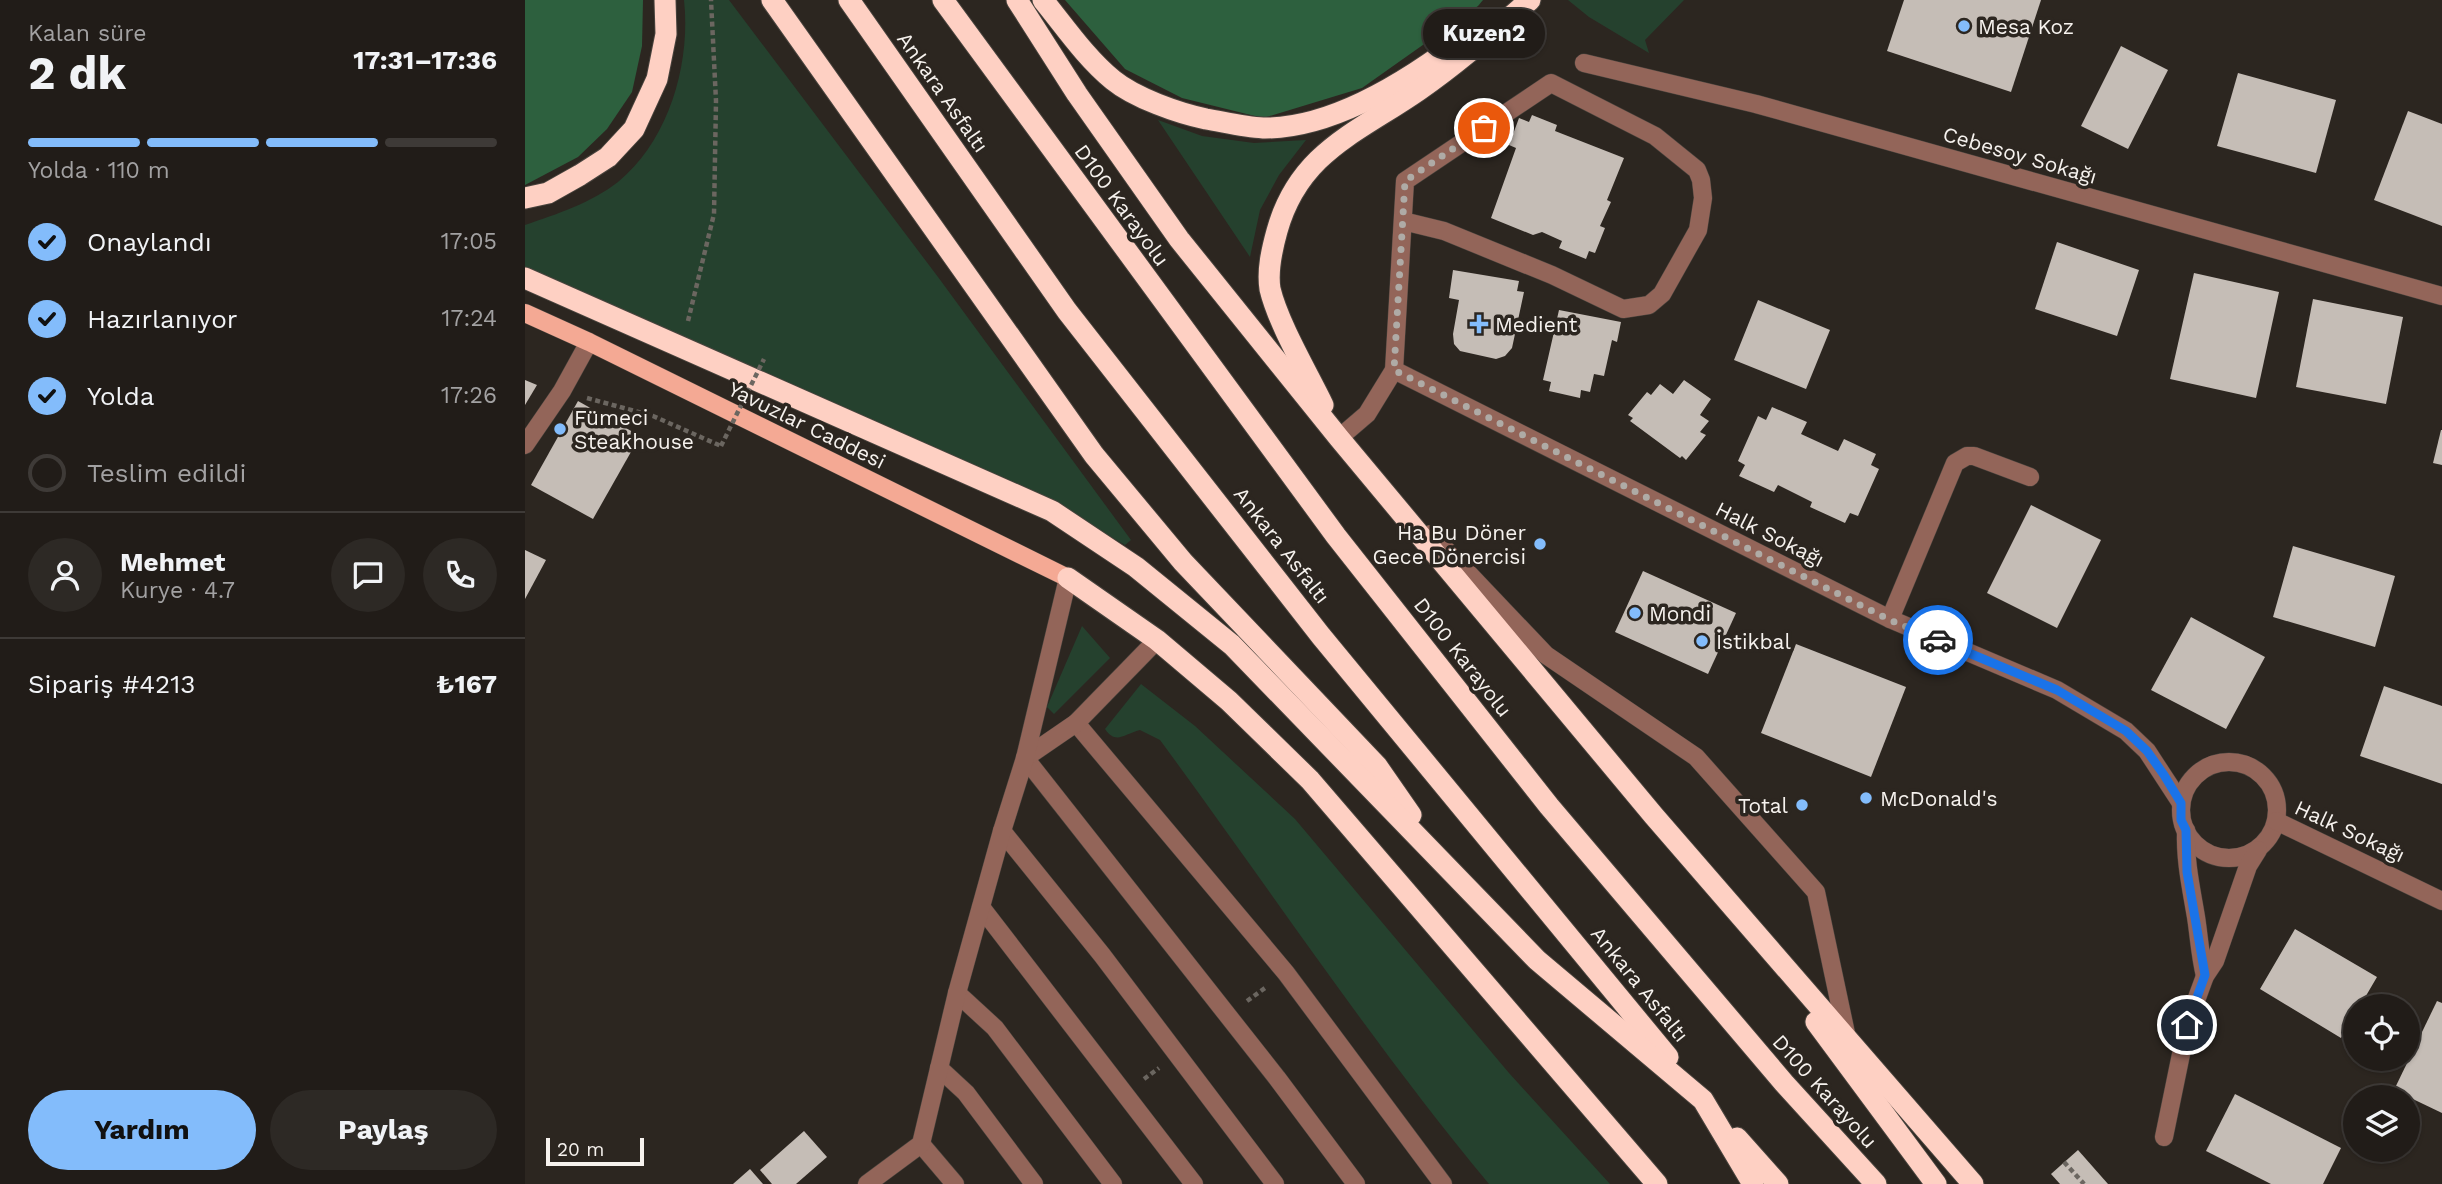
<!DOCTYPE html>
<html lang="tr">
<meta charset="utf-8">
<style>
:root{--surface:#211c18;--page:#2d2925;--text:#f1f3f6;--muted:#a2a1a2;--line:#3e3a37;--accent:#83bcfb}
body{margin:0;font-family:"Work Sans",sans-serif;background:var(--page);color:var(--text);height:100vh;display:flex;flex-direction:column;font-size:26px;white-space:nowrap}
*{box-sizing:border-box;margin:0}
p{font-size:23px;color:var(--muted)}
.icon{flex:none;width:38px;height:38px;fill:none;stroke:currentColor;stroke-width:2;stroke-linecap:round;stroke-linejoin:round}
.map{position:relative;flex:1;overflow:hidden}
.drawer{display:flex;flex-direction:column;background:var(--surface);width:525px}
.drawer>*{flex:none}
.fabs{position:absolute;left:1818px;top:994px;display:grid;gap:14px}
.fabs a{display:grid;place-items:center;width:77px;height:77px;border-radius:50%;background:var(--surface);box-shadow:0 2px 5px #0004,0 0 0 2px var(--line);font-size:35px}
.scale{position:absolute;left:21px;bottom:18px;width:98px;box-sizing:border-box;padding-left:7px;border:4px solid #f6f2ee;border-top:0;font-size:19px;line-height:24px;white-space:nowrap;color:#f6f2ee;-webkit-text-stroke:5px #2c2620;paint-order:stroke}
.pin{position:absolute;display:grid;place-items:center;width:60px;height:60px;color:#fff;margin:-30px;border:4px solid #fff;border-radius:50%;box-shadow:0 2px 7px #0007}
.courier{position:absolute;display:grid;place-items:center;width:70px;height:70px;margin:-35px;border:5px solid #1a73e8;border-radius:50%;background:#fff;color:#222;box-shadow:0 2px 9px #0007}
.bubble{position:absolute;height:49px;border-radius:24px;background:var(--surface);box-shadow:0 2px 5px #0004,0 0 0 2px var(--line);font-size:23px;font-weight:700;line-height:49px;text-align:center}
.headline em{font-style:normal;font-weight:700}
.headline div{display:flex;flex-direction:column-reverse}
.headline{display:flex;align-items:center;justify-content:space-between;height:119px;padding:0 28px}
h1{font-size:46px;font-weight:700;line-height:52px}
.bar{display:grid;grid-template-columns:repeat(4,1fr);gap:10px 7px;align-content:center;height:84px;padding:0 28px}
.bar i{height:9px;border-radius:5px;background:var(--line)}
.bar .current{background:var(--accent)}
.bar p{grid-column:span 4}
.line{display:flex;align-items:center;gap:18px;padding:0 28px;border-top:2px solid var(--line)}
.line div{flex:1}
.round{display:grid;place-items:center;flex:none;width:74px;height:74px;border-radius:37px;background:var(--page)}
ol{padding:0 28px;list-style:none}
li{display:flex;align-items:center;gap:21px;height:77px}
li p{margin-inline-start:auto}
li .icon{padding:7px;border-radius:50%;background:var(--accent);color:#111;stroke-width:4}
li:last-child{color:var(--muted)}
li i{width:38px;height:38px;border:4px solid var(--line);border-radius:50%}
.primary-button{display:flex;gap:14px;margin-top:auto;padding:14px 28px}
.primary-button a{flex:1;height:80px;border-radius:42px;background:var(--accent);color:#111;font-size:28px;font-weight:700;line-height:80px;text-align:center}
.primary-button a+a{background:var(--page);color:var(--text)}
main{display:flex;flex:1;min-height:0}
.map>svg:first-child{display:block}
.green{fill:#25412e}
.forest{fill:#2d603e}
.building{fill:#c5bdb6}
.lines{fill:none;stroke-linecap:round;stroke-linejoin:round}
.minor-casing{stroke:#48433d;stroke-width:19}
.major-casing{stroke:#48433d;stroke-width:19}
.highway-casing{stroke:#48433d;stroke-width:23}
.path{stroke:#6b6660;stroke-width:4.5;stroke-dasharray:5 3.5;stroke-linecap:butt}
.minor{stroke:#936559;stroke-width:18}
.major{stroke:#f4a994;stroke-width:18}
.highway{stroke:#fed0c3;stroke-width:21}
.path-bridge{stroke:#6b6660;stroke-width:4.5;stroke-dasharray:5 3.5;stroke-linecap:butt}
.done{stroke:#afaba6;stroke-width:7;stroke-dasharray:0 12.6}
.route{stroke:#1a73e8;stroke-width:9}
.poi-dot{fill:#83bcfb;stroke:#2c2620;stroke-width:2.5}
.labels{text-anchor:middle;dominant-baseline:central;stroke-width:7;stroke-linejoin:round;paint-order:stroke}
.poi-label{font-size:21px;fill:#f6f2ee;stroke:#2c2620;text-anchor:start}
.street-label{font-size:21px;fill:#f6f2ee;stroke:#2c2620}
</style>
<main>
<section class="drawer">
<div class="headline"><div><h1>2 dk</h1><p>Kalan süre</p></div><em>17:31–17:36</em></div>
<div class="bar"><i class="current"></i><i class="current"></i><i class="current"></i><i></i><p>Yolda · 110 m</p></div>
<ol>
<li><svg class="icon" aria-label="check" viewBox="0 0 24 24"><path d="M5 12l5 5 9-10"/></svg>Onaylandı<p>17:05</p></li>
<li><svg class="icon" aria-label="check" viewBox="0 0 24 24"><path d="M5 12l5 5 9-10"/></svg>Hazırlanıyor<p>17:24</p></li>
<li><svg class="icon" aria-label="check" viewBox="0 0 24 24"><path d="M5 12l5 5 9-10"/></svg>Yolda<p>17:26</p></li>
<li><i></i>Teslim edildi</li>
</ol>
<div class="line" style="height:126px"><a class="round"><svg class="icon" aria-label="person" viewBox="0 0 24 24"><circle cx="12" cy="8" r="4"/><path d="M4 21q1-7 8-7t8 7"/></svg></a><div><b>Mehmet</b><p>Kurye · 4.7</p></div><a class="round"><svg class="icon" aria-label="chat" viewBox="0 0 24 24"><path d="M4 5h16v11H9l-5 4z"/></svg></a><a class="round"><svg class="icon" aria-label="phone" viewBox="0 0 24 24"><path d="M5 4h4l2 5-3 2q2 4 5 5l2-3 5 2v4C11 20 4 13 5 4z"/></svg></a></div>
<div class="line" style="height:91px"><div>Sipariş #4213</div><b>₺167</b></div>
<div class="primary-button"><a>Yardım</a><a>Paylaş</a></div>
</section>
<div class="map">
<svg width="1917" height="1184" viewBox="0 0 1917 1184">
<rect width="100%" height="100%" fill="#2c2620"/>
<g class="green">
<path d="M159 0H204L413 277 606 540 600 545 493 484 0 269V225C32 214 66 203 93 182 144 141 166 63 159 0Z"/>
<polygon points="1043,0 1159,0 1120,40 1124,53 1064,17"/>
<polygon points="633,120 677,136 729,143 781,140 754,175 735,210 725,257"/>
<polygon points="557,626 585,658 529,714 522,707"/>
<path d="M616 684 670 726 770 819 984 1073 1085 1184H964C846 1042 744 888 635 740L615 730C599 734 591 745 580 729Z"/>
</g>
<g class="forest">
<polygon points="0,0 118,0 117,46 107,92 82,129 53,157 0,185"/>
<polygon points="540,0 958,0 953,6 837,88 738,118 657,98 600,69"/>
</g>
<g class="building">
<polygon points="1379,0 1516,0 1486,92 1362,51"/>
<polygon points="1596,46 1643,70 1603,149 1556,126"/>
<polygon points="1713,73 1811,100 1791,173 1692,146"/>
<polygon points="1883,111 1917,124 1917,226 1849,200"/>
<polygon points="1007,115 1032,125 1030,131 1099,158 1082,200 1086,202 1075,226 1080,228 1070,253 1064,251 1061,259 1034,248 1037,241 1017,232 1008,235 966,218 991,148 984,145 994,118 1004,122"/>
<polygon points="1532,242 1614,270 1592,336 1510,309"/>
<polygon points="928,270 994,281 992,291 999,292 987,348 980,356 971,359 935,351 929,344 928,334 934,300 924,298"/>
<polygon points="1669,273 1754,292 1731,398 1645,379"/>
<polygon points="1788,299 1878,317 1861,404 1771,387"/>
<polygon points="1233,300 1305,330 1281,389 1209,360"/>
<polygon points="1034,310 1096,322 1092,342 1087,340 1079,376 1069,374 1065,392 1056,390 1055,398 1024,391 1026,382 1018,380"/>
<polygon points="0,380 12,385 0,405"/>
<polygon points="1159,380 1186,399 1175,415 1184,421 1175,432 1181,435 1161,460 1157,456 1155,458 1105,421 1108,418 1103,415 1122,392 1126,395 1135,384 1148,394"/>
<polygon points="53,401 115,436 68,519 6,485"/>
<polygon points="1247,407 1282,422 1276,434 1313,451 1319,439 1351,454 1346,465 1354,469 1333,516 1325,513 1320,523 1285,507 1287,502 1253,485 1249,492 1214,476 1220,465 1213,461 1233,416 1241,420"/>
<polygon points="1916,430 1917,430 1917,465 1908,463"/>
<polygon points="1506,505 1576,540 1532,628 1462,593"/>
<polygon points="1768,546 1870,576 1850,647 1748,617"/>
<polygon points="0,550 21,560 0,599"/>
<polygon points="1118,571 1211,613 1183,674 1090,632"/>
<polygon points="1666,617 1740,657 1701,729 1626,690"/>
<polygon points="1271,644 1381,687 1346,777 1236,733"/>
<polygon points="1859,686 1917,706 1917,784 1835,756"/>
<polygon points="1770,929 1852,977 1835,1006 1830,1006 1830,1013 1816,1038 1735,989"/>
<polygon points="1912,1001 1917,1003 1917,1113 1869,1090"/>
<polygon points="1710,1094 1816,1148 1798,1184 1746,1184 1681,1151"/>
<polygon points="279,1131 302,1157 271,1184 247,1184 235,1170"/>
<polygon points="1553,1150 1583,1184 1535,1184 1526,1174"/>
<polygon points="225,1169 238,1184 208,1184"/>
</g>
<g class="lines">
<g class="minor-casing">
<g id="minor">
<polyline points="1059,63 1231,104 1917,296"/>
<polyline points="869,370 1365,619 1532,690 1601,731 1622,751 1656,803"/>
<polyline points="0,445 37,391 64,342"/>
<polyline points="823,448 814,438 842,414 869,370 880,181 1026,83 1130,136 1172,170 1176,180 1178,198 1173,230 1137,294 1124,305 1098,309 1027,275 919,231 878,221"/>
<polyline points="906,534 1021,655 1171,757 1291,892 1322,1038"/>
<polyline points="1365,619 1430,463 1442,456 1449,456 1505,477"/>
<polyline points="551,723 761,973 918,1184"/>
<polyline points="500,758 752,1078 831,1184"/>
<polyline points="500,758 551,723 632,640"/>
<circle cx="1704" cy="810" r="48"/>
<polyline points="1751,821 1917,901"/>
<path d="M1661 830C1660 861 1666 887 1671 917 1674 936 1675 956 1680 976"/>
<polyline points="477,831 577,955 750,1184"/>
<polyline points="456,907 669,1184"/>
<polyline points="432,993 470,1028 588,1184"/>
<polyline points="414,1068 441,1093 509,1184"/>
<polyline points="1639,1137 1662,1025 1680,976 1690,961 1723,866 1733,850"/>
<polyline points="396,1144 430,1184"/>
<polyline points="342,1184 396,1144 432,993 477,831 500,758 543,578"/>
</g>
</g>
<g class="major-casing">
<polyline id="major" points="0,313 64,342 543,578"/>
</g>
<g class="highway-casing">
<g id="highway">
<polyline points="247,0 569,455 658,562 852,766 886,815"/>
<polyline points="324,0 542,311 796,636 1143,1057"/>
<polyline points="418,0 811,536 1024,806 1259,1083 1351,1184"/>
<polyline points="492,0 552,94 654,239 814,438 1129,816 1448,1184"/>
<path d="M518 0C540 27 561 58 588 80 610 98 653 113 681 119 699 122 719 127 738 128 811 129 892 75 947 32"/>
<polyline points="0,198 23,193 55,175 83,157 109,129 132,79 141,34 140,0"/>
<polyline points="0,278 527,511 611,567 707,645 1012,960 1178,1100 1228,1184"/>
<path d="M798 405C782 372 753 323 745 289 742 270 747 249 752 231 774 152 832 133 894 90 933 63 969 31 1005 0"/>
<polyline points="543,578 632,640 704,701 785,780 1132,1184"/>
<polyline points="1291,1022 1411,1184"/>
<polyline points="1212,1138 1253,1184"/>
</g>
</g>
<g class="path">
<polyline points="163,321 189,214 191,101 186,0"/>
<polyline points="62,398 128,416 196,446"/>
<polyline points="722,1001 740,988"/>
<polyline points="619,1079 634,1068"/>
<polyline points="1539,1162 1559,1184"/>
</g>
<use href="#minor" class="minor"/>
<use href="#major" class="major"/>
<use href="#highway" class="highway"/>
<polyline class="path-bridge" points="196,446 239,359"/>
</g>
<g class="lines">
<polyline class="done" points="959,128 880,181 869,370 1365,620 1413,640"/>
<polyline class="route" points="1413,640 1532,690 1601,731 1622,751 1639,775 1656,803 1656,820 1661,830 1662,872 1680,975 1662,1025"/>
</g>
<g class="poi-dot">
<circle cx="1439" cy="26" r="7"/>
<path d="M950.5 313.5h7v7h7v7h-7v7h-7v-7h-7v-7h7z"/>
<circle cx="35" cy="429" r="7"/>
<circle cx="1015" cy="544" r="7"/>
<circle cx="1110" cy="613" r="7"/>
<circle cx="1177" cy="641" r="7"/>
<circle cx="1341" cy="798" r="7"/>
<circle cx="1277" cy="805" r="7"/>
</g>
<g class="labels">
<g class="poi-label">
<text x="1453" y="26">Mesa Koz</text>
<text x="970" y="324">Medient</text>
<text x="49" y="417">Fümeci<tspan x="49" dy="24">Steakhouse</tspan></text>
<text x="1001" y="532" text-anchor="end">Ha Bu Döner<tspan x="1001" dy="24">Gece Dönercisi</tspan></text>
<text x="1124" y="613">Mondi</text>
<text x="1191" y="641">İstikbal</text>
<text x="1355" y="798">McDonald's</text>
<text x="1263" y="805" text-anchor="end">Total</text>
</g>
<g class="street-label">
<text transform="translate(418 92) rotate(55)">Ankara Asfaltı</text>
<text transform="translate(1495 155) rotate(16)">Cebesoy Sokağı</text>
<text transform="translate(597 205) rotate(54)">D100 Karayolu</text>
<text transform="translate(282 425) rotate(26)">Yavuzlar Caddesi</text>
<text transform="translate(1245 534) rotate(27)">Halk Sokağı</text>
<text transform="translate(757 545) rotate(52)">Ankara Asfaltı</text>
<text transform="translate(938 657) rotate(52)">D100 Karayolu</text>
<text transform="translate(1825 831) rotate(25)">Halk Sokağı</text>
<text transform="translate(1115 984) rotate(51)">Ankara Asfaltı</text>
<text transform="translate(1300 1091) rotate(48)">D100 Karayolu</text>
</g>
</g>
</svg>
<div class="fabs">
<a><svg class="icon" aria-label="locate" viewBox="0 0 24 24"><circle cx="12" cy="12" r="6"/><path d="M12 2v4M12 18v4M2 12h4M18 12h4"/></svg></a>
<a><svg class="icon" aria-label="layers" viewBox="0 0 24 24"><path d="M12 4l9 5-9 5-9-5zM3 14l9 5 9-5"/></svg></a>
</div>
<div class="scale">20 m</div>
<div class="pin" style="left:959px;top:128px;background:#ea580c"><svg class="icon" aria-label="bag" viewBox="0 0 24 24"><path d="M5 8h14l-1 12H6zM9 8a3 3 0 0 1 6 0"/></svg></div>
<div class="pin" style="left:1662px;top:1025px;background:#1f2937"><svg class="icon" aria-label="home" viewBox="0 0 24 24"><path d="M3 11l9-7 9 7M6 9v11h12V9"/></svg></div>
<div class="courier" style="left:1413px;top:640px"><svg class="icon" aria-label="car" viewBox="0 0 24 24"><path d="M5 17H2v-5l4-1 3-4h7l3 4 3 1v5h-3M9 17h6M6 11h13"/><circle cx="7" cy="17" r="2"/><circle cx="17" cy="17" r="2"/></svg></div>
<div class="bubble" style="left:898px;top:9px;width:122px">Kuzen2</div>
</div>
</main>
